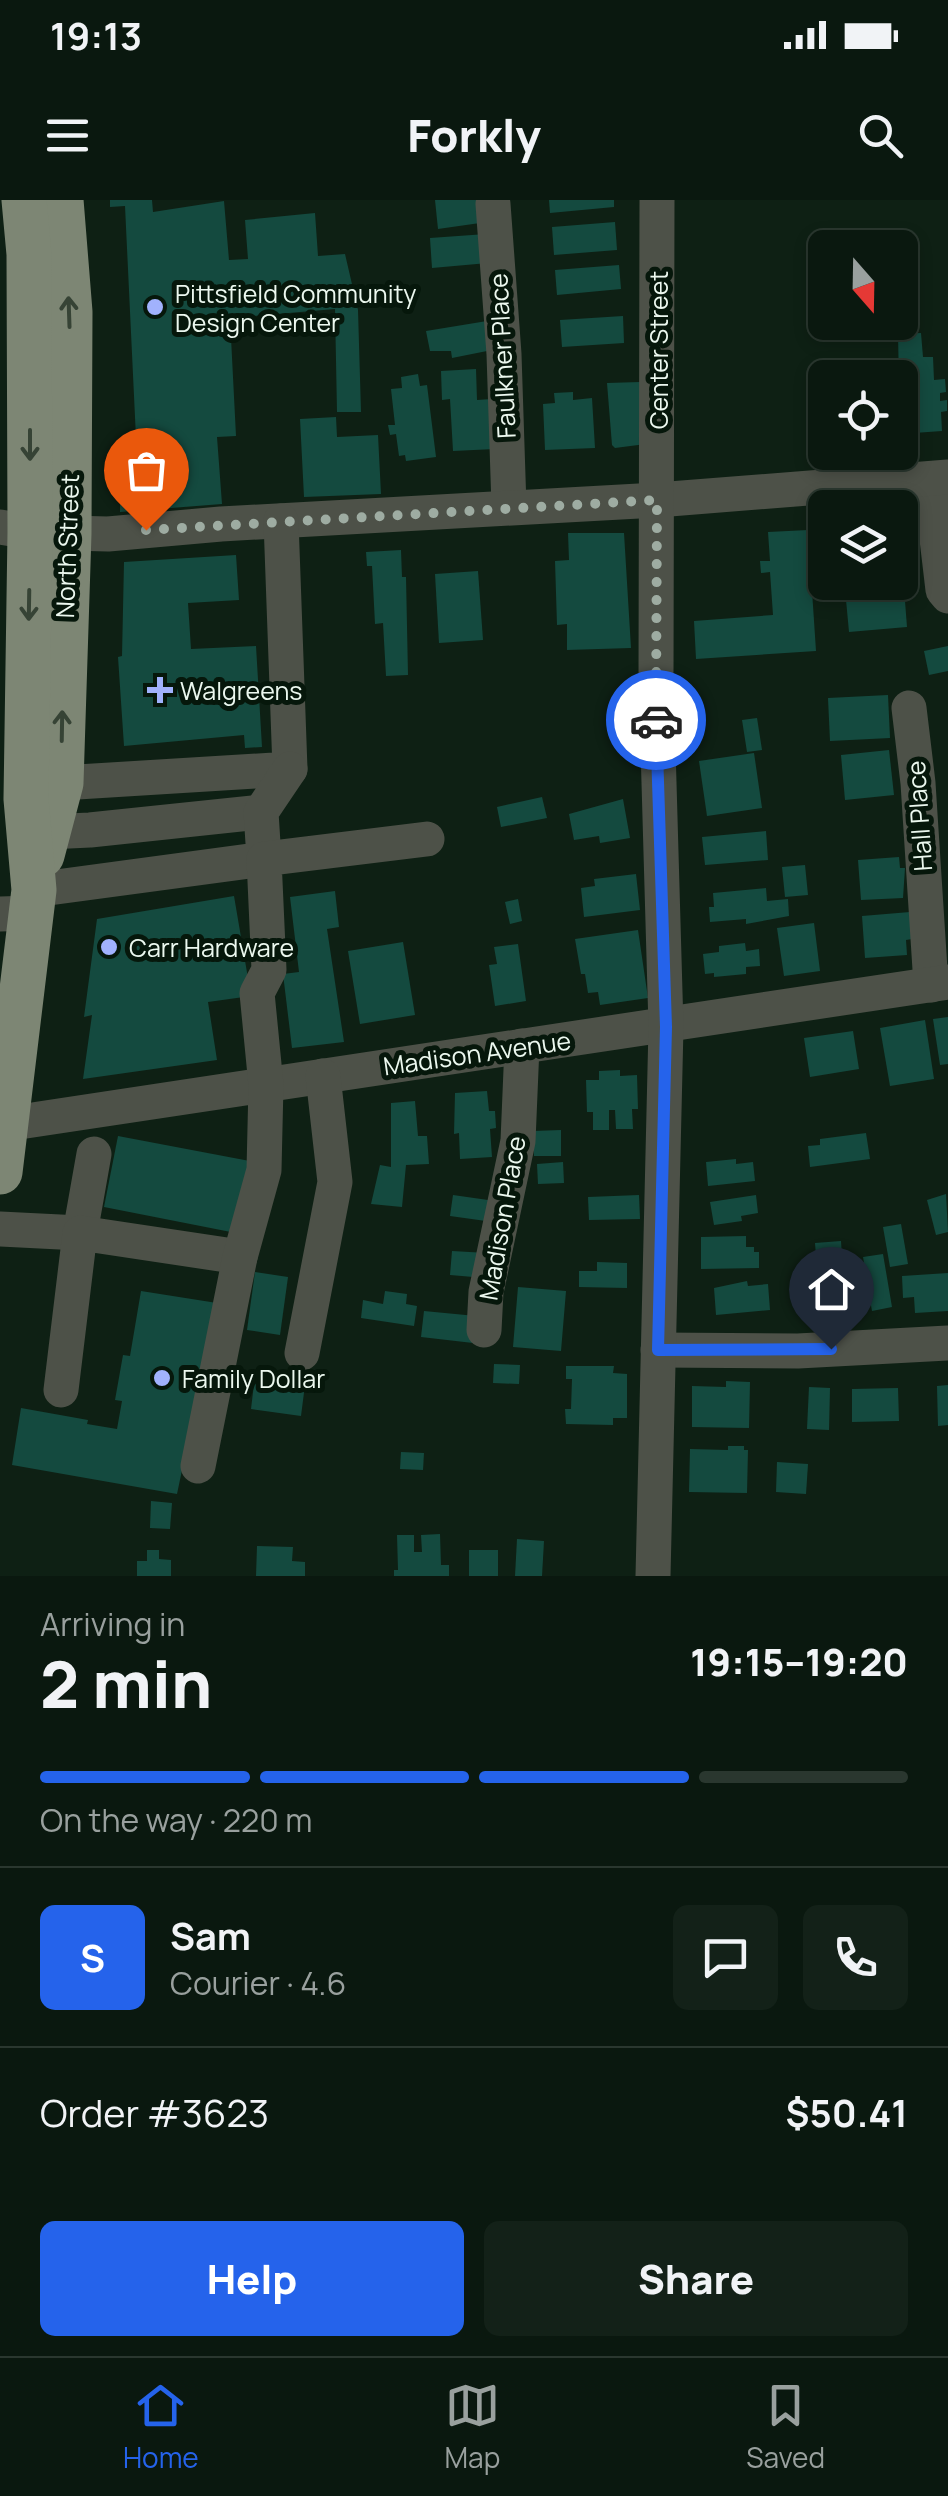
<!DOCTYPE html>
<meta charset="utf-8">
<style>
:root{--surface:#0a180f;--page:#132118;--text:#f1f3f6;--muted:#99a09e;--line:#2a372f;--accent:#2563eb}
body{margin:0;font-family:Manrope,sans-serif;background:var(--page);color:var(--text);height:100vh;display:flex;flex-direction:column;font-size:38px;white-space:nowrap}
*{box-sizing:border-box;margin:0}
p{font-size:32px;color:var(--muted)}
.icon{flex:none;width:55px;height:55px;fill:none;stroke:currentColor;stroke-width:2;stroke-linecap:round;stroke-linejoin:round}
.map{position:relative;height:1376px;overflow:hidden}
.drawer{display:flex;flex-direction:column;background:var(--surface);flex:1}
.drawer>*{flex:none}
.needle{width:65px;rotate:160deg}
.controls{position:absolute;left:808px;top:30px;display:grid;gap:20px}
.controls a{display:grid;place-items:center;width:110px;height:110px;border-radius:15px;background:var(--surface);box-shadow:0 5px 15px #0003,0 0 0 2px var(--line);font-size:50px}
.pin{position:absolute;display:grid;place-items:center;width:85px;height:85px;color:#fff;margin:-102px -42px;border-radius:50% 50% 50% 0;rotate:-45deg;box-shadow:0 0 10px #0007}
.pin .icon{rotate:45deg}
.courier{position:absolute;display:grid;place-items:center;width:100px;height:100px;margin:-50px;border:8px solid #2563eb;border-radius:50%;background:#fff;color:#222;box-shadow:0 2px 12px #0007}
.head em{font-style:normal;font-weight:800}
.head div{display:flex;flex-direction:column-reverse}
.head{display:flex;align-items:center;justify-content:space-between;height:170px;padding:0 40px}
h1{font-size:65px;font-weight:800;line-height:75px}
.bar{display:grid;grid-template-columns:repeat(4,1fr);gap:15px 10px;align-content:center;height:120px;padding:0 40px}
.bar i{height:12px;border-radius:8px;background:var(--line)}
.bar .active{background:var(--accent)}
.bar p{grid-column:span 4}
.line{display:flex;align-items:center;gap:25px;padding:0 40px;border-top:2px solid var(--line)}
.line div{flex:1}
.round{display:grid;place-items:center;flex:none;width:105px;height:105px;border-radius:15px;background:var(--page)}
.primary-button{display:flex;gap:20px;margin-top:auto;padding:20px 40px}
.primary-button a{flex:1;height:115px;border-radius:15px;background:var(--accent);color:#fff;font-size:40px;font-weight:800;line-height:115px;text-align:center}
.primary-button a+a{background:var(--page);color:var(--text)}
.status{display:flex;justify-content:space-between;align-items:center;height:70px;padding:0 50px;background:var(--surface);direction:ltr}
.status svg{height:28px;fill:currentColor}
header{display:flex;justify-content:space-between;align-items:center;height:130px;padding:0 40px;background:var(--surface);font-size:45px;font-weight:800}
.tab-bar{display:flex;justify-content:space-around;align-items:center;height:140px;border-top:2px solid var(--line);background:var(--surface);font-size:28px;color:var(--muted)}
.tab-bar a{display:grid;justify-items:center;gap:5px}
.tab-bar .active{color:var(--accent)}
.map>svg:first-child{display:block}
.building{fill:#144a3f}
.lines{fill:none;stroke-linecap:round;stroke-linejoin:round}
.minor{stroke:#4d5148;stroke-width:35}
.major{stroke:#7d8674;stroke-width:45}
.oneway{stroke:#364335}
.done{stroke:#9eaca2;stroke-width:10;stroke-dasharray:0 18}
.route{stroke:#2563eb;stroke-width:12}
.poi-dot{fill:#a1b2fd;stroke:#06170b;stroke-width:4}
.labels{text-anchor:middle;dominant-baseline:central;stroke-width:10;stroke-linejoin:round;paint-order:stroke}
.poi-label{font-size:25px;fill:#ecf8ef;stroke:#06170b;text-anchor:start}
.street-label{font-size:25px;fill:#ecf8ef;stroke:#06170b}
</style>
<div class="status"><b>19:13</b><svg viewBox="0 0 49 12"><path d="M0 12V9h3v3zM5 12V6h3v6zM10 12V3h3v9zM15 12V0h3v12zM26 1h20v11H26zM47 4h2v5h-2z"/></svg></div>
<header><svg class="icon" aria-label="menu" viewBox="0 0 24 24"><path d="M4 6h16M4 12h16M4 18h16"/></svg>Forkly<svg class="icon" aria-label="search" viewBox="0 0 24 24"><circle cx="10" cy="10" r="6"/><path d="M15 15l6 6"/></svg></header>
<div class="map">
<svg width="948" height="1376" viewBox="0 0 948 1376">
<rect width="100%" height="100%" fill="#0e2014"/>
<g class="building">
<polygon points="110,0 152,0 153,12 224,1 229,60 248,59 245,20 315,13 318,56 345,54 358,110 361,212 337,212 335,109 230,118 236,236 217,237 222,304 120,312 121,239 136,238 125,6 110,7"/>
<polygon points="435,0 478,0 480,23 438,29"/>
<polygon points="549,0 614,0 614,7 550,13"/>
<polygon points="615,22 617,50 554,55 552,27"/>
<polygon points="486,34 488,63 432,68 430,38"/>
<polygon points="619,65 621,89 557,95 555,70"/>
<polygon points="623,116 624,143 562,147 560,120"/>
<polygon points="487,121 492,150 452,158 451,151 430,151 426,131"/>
<polygon points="921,133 923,157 933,157 934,180 945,179 946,192 940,193 940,201 947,200 947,211 941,212 942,231 900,234 898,134"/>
<polygon points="476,169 477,200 492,199 495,249 453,251 450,199 442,200 441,171"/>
<polygon points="418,174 420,186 427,185 436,257 406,261 405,255 399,256 396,234 390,235 388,225 395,225 391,189 402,188 401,177"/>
<polygon points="640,182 646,244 615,248 612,245 607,183"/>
<polygon points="573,192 573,200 592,198 595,248 545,250 543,204 555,203 554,193"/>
<polygon points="336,217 337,237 378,235 381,294 304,297 300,219"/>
<polygon points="808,330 816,451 696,459 694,421 773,415 770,372 761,373 760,361 770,361 768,332"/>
<polygon points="568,333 624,333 631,448 567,450 567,424 557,425 555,361 569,360"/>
<polygon points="401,350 402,377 406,377 408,475 386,476 383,423 375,424 372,366 367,366 366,352"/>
<polygon points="236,355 239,400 188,403 191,449 256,446 262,547 245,548 244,535 124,546 118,457 122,456 124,362"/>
<polygon points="478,371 483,440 439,443 435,374"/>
<polygon points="900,375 903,375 907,427 849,432 845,389 862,387 862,382 900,382"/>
<polygon points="948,446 948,471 929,475 924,451"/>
<polygon points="888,495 890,538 830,541 828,498"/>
<polygon points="757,518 762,550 747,552 742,520"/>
<polygon points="889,550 894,595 845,600 841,555"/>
<polygon points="754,553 762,608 707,616 699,561"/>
<polygon points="542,597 547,618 501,627 497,607"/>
<polygon points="623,599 630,638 600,643 599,636 574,640 569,614"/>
<polygon points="766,631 768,660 705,665 702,637"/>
<polygon points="899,657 900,668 905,668 903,698 861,700 858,660"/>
<polygon points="805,665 808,695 785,697 782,667"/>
<polygon points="636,674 640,710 584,717 581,688 595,686 594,679"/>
<polygon points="766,688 767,701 788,699 789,716 746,724 746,719 710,722 709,707 714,707 713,693"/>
<polygon points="335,691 339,727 327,729 344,842 292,848 283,774 299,772 290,697"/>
<polygon points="234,696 251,796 208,802 217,860 83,879 92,815 84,817 97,719"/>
<polygon points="518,699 522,721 510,724 505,702"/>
<polygon points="910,712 912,739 906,740 907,755 865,758 862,716"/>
<polygon points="814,723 820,771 784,776 777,728"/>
<polygon points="638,730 648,798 600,805 598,792 588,793 585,774 581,774 575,739"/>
<polygon points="403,742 415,815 360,824 348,751"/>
<polygon points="745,743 746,751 759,749 760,766 746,767 746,774 714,777 714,773 705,774 703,754 719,752 719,746"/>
<polygon points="518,744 526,801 495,806 489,765 497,764 494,747"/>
<polygon points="948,817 948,864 940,865 933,819"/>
<polygon points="925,820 934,879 890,886 880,828"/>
<polygon points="853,831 859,869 810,877 804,838"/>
<polygon points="620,870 620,876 637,875 638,909 632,909 633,929 616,929 615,910 609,910 609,930 593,930 593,912 587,912 586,880 599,880 599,871"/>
<polygon points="487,891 489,911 495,911 496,928 490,929 492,957 460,959 459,933 454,934 455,893"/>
<polygon points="415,901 418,936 427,936 429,964 406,965 402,1007 371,1004 380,965 391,967 391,903"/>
<polygon points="561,930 561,956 534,956 533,931"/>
<polygon points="866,933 870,959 810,967 808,946 820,945 820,939"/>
<polygon points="118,936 255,962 241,1034 104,1007"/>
<polygon points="736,959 736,964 753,962 755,981 708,986 706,962"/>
<polygon points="563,962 564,983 538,984 537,964"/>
<polygon points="946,994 948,1032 936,1035 927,1000"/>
<polygon points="453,995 495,1001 493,1022 450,1016"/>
<polygon points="639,995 640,1019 589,1020 588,997"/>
<polygon points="756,995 758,1013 741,1016 742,1021 714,1025 710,1002"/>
<polygon points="901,1024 908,1064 890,1067 883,1027"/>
<polygon points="746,1036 746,1047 754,1047 754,1052 759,1052 759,1068 701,1069 701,1037"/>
<polygon points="841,1041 845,1100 814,1103 811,1070 817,1070 815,1043"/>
<polygon points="452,1051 487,1053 485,1078 450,1075"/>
<polygon points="883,1054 892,1107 872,1111 868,1089 861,1090 859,1075 866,1074 863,1057"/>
<polygon points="597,1062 627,1063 627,1088 579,1087 579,1071 597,1071"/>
<polygon points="255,1072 288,1077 280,1135 247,1130"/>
<polygon points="948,1073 948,1111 915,1113 914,1097 903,1098 902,1076"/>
<polygon points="747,1081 748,1086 768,1084 770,1110 716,1115 714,1088"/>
<polygon points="518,1087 566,1091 561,1151 513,1147"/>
<polygon points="141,1091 217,1103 177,1294 12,1265 21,1208 88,1220 87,1224 117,1229 122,1201 115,1200 123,1155 130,1156"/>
<polygon points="385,1091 407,1094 406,1104 417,1106 414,1126 361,1118 363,1100 383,1104"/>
<polygon points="424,1111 476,1116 473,1143 421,1137"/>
<polygon points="494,1164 520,1165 519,1184 493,1183"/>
<polygon points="566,1166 614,1166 613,1173 627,1174 627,1218 613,1218 613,1225 566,1224 565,1209 571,1209 572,1179 566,1179"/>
<polygon points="273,1173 306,1177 301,1216 251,1209 254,1184 272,1186"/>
<polygon points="726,1181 750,1182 749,1228 692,1227 692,1186 726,1187"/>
<polygon points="948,1185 948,1225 938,1226 937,1186"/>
<polygon points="809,1187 830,1188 829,1230 807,1229"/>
<polygon points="898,1188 899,1221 852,1222 852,1189"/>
<polygon points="728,1246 744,1246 744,1250 748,1250 747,1293 689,1292 690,1249 728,1250"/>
<polygon points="401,1252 424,1253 423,1270 400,1269"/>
<polygon points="777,1262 808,1264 806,1294 776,1292"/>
<polygon points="151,1301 172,1303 170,1329 150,1328"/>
<polygon points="440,1334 441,1365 449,1365 449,1376 394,1376 394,1370 398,1370 397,1335 414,1335 414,1352 422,1352 421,1335"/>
<polygon points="517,1339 544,1341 542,1376 515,1376"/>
<polygon points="257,1346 293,1347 292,1361 305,1362 305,1376 256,1376"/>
<polygon points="147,1350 159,1350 159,1359 171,1360 171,1376 137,1376 137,1361 147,1361"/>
<rect x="469" y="1350" width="29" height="26"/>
</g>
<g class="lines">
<g class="minor">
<polyline points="493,4 504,154 509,307"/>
<polyline points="930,279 943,390 948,396"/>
<polyline points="0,327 30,332 108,334 221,324 657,300 948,277"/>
<polyline points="909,508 918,583 931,785"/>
<polyline points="61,583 290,569 281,321"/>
<polyline points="48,632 90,630 261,612"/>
<polyline points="34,690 264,659 261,612 290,569"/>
<polyline points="0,714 32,713"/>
<polyline points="6,924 948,782"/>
<polyline points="0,1029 80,1033 94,954"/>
<polyline points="484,1130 486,1092 518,941 522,846"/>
<polyline points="658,1150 798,1151 948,1143"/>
<polyline points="302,1153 335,982 323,876"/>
<polyline points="61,1190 80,1033 240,1057"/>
<polyline points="198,1266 240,1057 264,970 266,885 257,793 269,770 264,659 427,639"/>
<polyline points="653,1376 666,827 656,478 657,0"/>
</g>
<g class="major">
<polyline points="42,655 61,583 69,333 70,112 61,0"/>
<polyline points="0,972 34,690 26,599 30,332 29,54 24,0"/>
</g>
</g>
<defs><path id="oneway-shaft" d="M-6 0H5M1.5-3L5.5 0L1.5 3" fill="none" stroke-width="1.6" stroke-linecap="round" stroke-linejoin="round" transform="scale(2.5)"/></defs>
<g class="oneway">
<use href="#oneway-shaft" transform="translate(69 112) rotate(-92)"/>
<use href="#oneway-shaft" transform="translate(30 245) rotate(90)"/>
<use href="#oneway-shaft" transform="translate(29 405) rotate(91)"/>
<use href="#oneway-shaft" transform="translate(62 526) rotate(-89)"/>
</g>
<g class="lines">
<polyline class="done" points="146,330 657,300 656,520"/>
<polyline class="route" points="656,520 666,827 658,1150 831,1149"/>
</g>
<g class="poi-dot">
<circle cx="155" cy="107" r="10"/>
<path d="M155 475h10v10h10v10h-10v10h-10v-10h-10v-10h10z"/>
<circle cx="109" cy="747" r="10"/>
<circle cx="162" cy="1178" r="10"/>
</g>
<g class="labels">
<g class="poi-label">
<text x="175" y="93">Pittsfield Community<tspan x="175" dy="29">Design Center</tspan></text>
<text x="180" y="490">Walgreens</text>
<text x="129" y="747">Carr Hardware</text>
<text x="182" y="1178">Family Dollar</text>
</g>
<g class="street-label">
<text transform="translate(658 150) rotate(-90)">Center Street</text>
<text transform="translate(502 156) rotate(-93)">Faulkner Place</text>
<text transform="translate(67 346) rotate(-88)">North Street</text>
<text transform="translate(919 616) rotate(-94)">Hall Place</text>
<text transform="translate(477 853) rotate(-8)">Madison Avenue</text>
<text transform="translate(502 1018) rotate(-80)">Madison Place</text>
</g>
</g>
</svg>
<div class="controls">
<a><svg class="needle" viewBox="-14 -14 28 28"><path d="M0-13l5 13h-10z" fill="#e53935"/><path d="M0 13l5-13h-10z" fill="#99a09e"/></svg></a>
<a><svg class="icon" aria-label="locate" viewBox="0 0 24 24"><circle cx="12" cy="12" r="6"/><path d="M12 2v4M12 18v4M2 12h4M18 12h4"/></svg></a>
<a><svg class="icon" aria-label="layers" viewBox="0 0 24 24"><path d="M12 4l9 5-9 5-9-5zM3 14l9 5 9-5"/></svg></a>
</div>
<div class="pin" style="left:146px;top:330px;background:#ea580c"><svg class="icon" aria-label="bag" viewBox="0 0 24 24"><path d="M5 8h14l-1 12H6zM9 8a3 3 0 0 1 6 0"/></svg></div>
<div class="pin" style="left:831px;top:1149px;background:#1f2937"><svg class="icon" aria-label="home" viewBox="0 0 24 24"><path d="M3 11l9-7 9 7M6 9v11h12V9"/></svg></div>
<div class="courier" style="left:656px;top:520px"><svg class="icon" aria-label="car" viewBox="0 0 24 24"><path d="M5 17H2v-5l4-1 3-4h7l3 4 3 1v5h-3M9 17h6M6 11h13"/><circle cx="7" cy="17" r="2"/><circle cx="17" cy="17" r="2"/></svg></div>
</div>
<section class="drawer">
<div class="head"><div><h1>2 min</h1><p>Arriving in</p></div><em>19:15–19:20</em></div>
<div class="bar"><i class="active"></i><i class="active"></i><i class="active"></i><i></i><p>On the way · 220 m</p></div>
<div class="line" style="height:180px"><b class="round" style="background:var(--accent);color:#fff">S</b><div><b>Sam</b><p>Courier · 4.6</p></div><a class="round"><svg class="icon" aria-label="chat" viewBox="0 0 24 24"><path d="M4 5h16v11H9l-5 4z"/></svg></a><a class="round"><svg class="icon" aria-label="phone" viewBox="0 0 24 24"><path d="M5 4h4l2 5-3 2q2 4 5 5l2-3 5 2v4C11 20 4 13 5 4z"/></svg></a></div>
<div class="line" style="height:130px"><div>Order #3623</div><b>$50.41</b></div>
<div class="primary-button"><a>Help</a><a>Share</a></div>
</section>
<nav class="tab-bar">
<a class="active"><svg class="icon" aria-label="home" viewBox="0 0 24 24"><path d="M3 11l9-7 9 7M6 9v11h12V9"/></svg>Home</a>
<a><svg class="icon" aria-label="map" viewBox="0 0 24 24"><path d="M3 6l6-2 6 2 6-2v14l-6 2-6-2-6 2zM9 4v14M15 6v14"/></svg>Map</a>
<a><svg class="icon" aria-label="saved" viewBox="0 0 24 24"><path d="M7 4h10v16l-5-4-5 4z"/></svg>Saved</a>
</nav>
